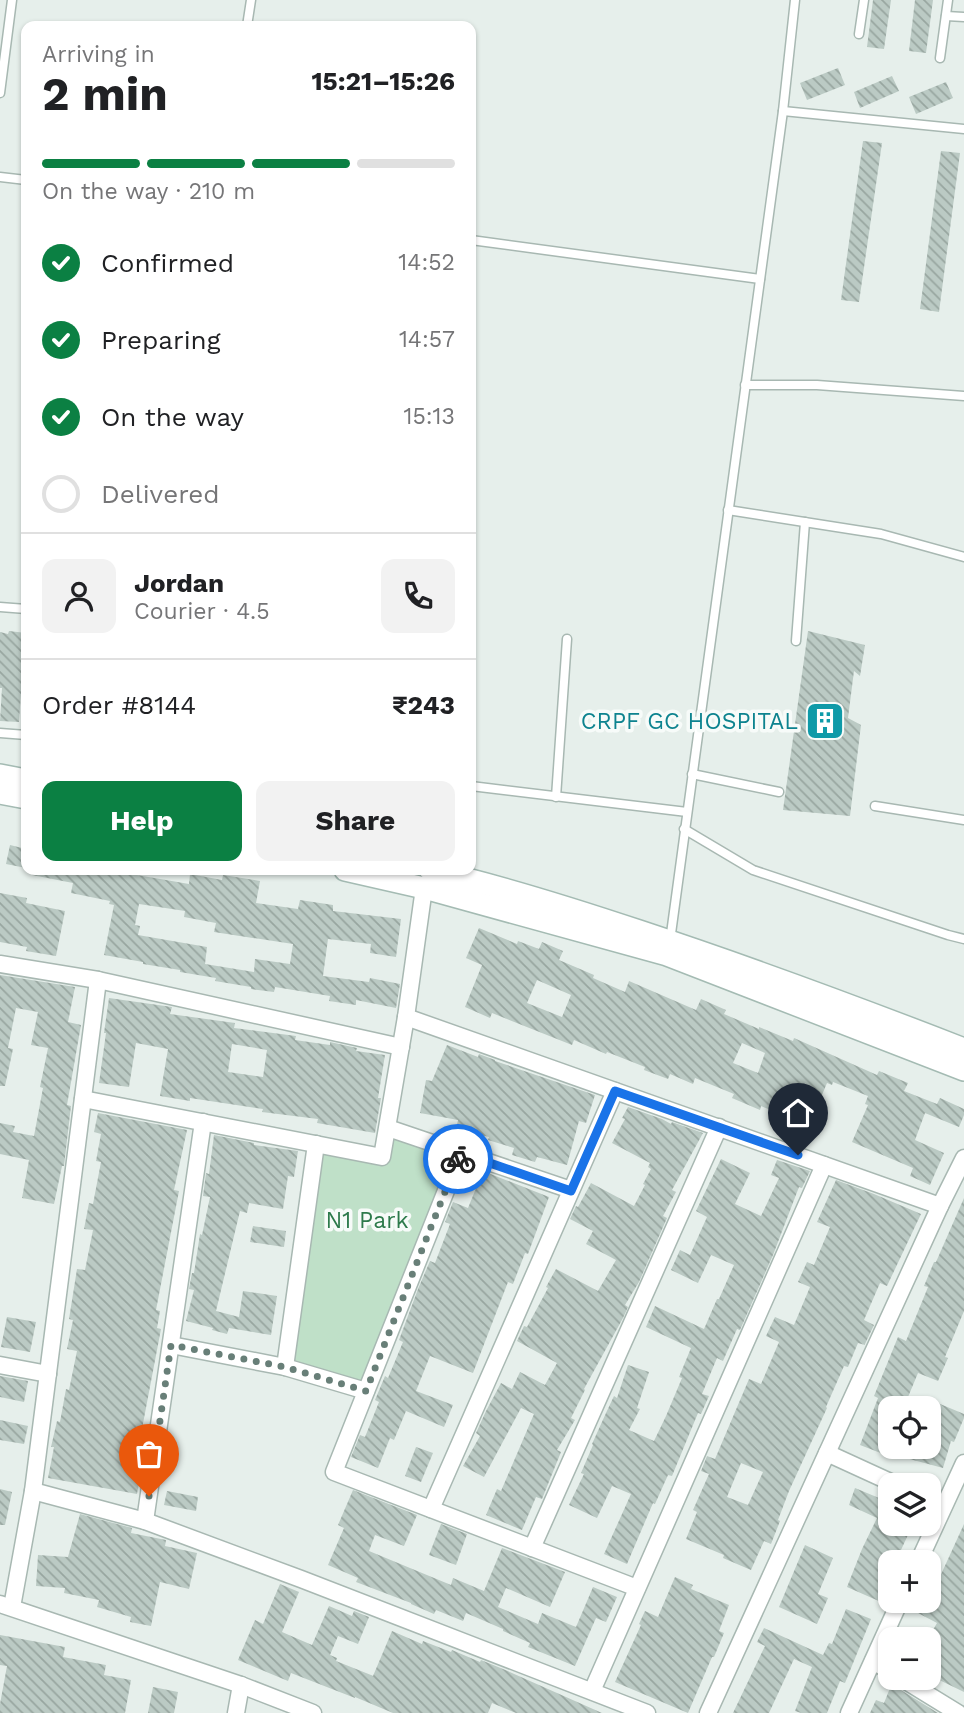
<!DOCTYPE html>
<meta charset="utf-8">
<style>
:root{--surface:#fff;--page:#f2f2f2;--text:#202124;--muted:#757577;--line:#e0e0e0;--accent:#0b8043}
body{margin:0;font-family:"Work Sans",sans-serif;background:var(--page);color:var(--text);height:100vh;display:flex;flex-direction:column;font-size:26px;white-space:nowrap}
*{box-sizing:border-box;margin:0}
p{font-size:23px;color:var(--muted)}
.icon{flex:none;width:38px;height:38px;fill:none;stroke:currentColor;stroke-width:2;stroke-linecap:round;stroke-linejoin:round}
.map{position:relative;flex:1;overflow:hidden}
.panel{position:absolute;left:21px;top:21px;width:455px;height:854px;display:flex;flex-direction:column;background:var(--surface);border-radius:14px;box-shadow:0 2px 5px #0004}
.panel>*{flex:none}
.fabs{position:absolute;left:878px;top:1396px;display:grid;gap:14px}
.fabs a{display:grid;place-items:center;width:63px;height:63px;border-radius:14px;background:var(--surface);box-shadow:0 2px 5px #0004;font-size:35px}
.pin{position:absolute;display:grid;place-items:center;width:60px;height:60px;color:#fff;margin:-72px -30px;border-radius:50% 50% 50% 0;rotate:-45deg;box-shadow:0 0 7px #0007}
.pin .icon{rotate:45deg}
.courier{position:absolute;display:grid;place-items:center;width:70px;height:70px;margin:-35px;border:5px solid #1a73e8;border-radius:50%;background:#fff;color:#222;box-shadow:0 2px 9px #0007}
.head em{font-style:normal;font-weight:700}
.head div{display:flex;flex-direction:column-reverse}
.head{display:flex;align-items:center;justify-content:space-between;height:119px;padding:0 21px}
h1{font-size:46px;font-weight:700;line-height:52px}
.bar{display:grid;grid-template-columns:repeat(4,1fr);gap:10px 7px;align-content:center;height:84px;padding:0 21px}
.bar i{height:9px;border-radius:5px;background:var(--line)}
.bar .current{background:var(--accent)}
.bar p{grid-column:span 4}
.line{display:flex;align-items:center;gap:18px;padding:0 21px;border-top:2px solid var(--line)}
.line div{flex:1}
.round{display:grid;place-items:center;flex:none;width:74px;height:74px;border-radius:14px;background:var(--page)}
ol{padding:0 21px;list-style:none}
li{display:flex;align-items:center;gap:21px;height:77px}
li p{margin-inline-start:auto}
li .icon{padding:7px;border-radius:50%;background:var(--accent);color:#fff;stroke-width:4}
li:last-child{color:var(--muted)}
li i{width:38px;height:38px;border:4px solid var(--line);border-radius:50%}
.action{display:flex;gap:14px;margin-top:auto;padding:14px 21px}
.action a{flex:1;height:80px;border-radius:14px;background:var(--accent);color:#fff;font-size:28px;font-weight:700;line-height:80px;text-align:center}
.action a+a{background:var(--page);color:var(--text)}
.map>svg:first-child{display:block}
.green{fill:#bfe0c8}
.building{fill:url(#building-back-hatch);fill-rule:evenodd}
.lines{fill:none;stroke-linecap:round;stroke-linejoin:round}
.lane-casing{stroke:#a8b8b2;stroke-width:11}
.street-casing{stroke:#a8b8b2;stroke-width:19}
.secondary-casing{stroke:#a4bbb3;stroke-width:24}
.lane{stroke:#fff;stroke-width:8}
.street{stroke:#fff;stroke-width:16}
.secondary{stroke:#fff;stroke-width:21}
.done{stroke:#687f78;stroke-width:7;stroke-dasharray:0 12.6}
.route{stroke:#1a73e8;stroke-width:9}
.labels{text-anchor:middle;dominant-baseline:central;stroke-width:7;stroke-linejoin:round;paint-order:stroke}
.culture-label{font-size:23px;fill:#0d838f;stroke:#f7fbf9;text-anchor:end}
.park-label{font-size:23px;fill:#2d7a4b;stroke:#f7fbf9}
</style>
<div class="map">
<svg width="964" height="1713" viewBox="0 0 964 1713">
<defs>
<pattern id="building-back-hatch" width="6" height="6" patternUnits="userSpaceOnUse" patternTransform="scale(1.75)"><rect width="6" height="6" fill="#bbcac4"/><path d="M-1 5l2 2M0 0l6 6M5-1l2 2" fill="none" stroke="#98a6a0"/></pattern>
</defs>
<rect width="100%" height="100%" fill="#e6efeb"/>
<polygon class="green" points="388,1128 461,1153 366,1391 285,1367 316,1144 382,1157"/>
<g class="building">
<polygon points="873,0 891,0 884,49 867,47"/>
<polygon points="915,0 933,0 926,53 909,51"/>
<polygon points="838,68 845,85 807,100 800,83"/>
<polygon points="892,76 899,91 860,108 854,92"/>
<polygon points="946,82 953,98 916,114 909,97"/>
<polygon points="863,141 882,143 859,302 841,300"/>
<polygon points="941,151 960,153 939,312 920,309"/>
<polygon points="9,631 26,633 26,678 22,678 19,722 0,721 2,688 0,688 0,632 8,634"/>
<polygon points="808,631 865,645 860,676 854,671 848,718 861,725 850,816 783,810"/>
<polygon points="10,845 26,849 26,868 6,864"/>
<path d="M33 870H108L189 884 190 874 222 880 223 875 260 881 256 903 298 909 300 900 333 905V911L401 919 396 957 370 953 371 944 328 939 323 976 369 982 370 978 400 984 396 1008 356 1000V1005L329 1001 330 996 275 987 274 992 251 989V987L215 981 216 978 180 972V970L143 964V962L104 955 114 905 109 904 110 901 71 893 73 883 32 875ZM139 904 185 911 184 917 216 923 214 932 293 944 290 964 255 959 254 972 205 964 207 947 138 935 140 926 135 925Z"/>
<polygon points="0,893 27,898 26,903 65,911 56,956 26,951 27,947 0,942"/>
<path d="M479 928 517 944 518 941 539 949 542 942 563 951 559 960 594 975 593 978 625 992 629 981 696 1010 701 999 726 1010 724 1014 759 1029V1027L793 1041 794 1038 877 1075 879 1071 908 1083 904 1091 937 1104 940 1098 964 1109V1115L959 1127 925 1113 915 1140 944 1153 930 1185 910 1176 913 1168 852 1142 868 1105 865 1104 868 1096 833 1082 832 1085 827 1083 808 1128 787 1120 788 1117 761 1106 760 1110 732 1098 734 1094 695 1078 693 1084 670 1074 668 1079 644 1070 645 1067 607 1052 606 1054 574 1040 572 1045 492 1013 490 1018 465 1007 482 965 466 958ZM537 980 571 995 562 1017 527 1003ZM742 1043 765 1053 758 1073 733 1063Z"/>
<polygon points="0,975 75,987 68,1022 81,1025 67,1105 71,1106 64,1166 62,1166 54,1204 22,1198 29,1160 0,1154 0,1123 15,1126 13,1132 34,1136 43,1088 40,1087 48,1048 31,1045 38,1012 16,1008 8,1048 13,1049 5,1086 0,1086"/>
<path d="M109 998 172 1007 170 1014 235 1023 234 1028 296 1036 295 1040 330 1045V1042L357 1048 356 1051 385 1055 378 1098H381L375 1133 317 1123 318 1119 262 1112 263 1109 190 1098V1101L160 1096 168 1049 136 1043 129 1087 99 1083 106 1033H104ZM232 1044 267 1050 263 1077 228 1072Z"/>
<polygon points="447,1045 478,1057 479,1054 495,1060 495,1061 595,1095 586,1123 579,1121 567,1165 537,1157 535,1162 512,1155 514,1148 488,1140 489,1137 456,1129 458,1120 420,1113 426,1080 432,1081"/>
<polygon points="628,1107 662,1119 671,1124 672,1122 703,1133 672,1190 676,1192 663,1216 667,1218 639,1282 625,1305 628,1307 623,1318 584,1389 585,1390 571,1418 575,1420 557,1450 561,1452 542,1499 536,1497 522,1530 486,1515 497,1489 501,1491 534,1414 521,1408 484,1477 463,1466 480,1436 476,1433 486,1411 501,1383 512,1389 520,1372 545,1385 557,1363 517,1341 524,1326 527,1327 548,1288 546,1287 556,1269 598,1291 616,1260 586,1244 593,1231 570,1219 576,1206 578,1207 591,1183 634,1206 645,1185 643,1184 651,1169 648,1167 650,1163 612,1143 625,1119 622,1118"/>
<polygon points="98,1113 187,1130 174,1190 179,1191 156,1310 160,1311 157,1328 161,1329 137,1455 139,1455 136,1471 141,1472 137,1494 48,1478 54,1447 51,1447 57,1421 60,1422 66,1389 69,1390 77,1351 67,1349 73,1320 69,1319 77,1269 85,1270 93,1230 84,1229 89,1203 93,1204 101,1162 96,1161 101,1134 94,1132"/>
<polygon points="214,1135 254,1143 254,1145 298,1151 294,1177 288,1176 283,1209 249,1203 247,1213 240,1211 216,1311 239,1317 243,1291 277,1296 271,1335 229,1328 227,1334 212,1330 213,1328 186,1321 194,1290 189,1289 192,1273 194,1273 200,1234 202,1235 210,1197 203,1196 206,1173 209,1174"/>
<polygon points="721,1159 750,1173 735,1204 761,1216 779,1178 771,1175 777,1160 810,1171 802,1188 799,1187 773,1255 740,1330 737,1329 723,1361 717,1358 702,1394 709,1396 701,1414 698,1413 672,1476 668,1475 655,1504 653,1503 627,1564 604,1554 631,1494 612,1486 597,1518 569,1505 584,1474 581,1473 593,1445 592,1444 606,1413 614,1396 617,1398 628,1365 649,1372 637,1408 640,1409 629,1430 654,1441 666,1416 682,1378 679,1377 691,1348 646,1327 655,1306 704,1329 717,1299 719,1299 734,1265 711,1255 698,1283 671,1270 680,1250 690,1255 707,1217 696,1211"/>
<polygon points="483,1171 549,1197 528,1254 525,1253 513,1284 508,1282 473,1373 430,1356 416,1391 453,1405 444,1427 406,1411 394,1440 390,1438 378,1468 351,1457 360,1435 365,1437 379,1402 375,1400 385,1376 388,1378 403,1342 399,1340 418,1289 430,1261 435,1263 450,1224 445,1222 453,1202 468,1208"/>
<path d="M836 1180 874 1194 921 1214 887 1286 880 1283 864 1320 874 1325 865 1344V1345L858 1343 848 1367 844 1366 826 1407 827 1408 789 1491 778 1520 780 1521 771 1544 764 1541 751 1570 723 1558 724 1555 686 1539 697 1512 693 1510 709 1474 701 1471 707 1456 715 1459 749 1379 761 1384 779 1342 766 1336 775 1317 794 1325 810 1287 798 1282 807 1262 814 1265 830 1227 817 1222ZM741 1463 763 1472 748 1505 727 1497Z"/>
<polygon points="964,1198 964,1311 945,1357 948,1358 938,1381 918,1373 903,1409 891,1403 891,1447 929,1447 929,1410 933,1401 964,1414 964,1418 954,1442 951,1441 943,1468 891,1454 891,1457 860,1445 878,1398 874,1396 898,1337 906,1341 928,1287 924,1286 934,1262 936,1262"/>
<polygon points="253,1226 286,1231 284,1247 250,1242"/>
<polygon points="7,1317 36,1322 30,1352 1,1347"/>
<polygon points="0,1376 28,1381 24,1402 0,1397"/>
<polygon points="0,1420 28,1426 24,1444 0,1440"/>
<polygon points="416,1447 433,1453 421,1482 405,1476"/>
<polygon points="855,1488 891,1503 891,1524 913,1524 895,1563 891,1563 891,1580 881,1602 847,1587 862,1549 877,1518 849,1505"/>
<polygon points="0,1489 12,1492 5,1525 0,1525"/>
<polygon points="353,1490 417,1515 404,1546 375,1535 369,1551 451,1585 453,1578 484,1591 502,1548 565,1572 550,1607 506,1588 498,1607 538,1624 542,1613 576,1627 593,1587 617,1597 606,1622 596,1618 575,1666 528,1647 530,1643 503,1631 503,1629 466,1613 463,1621 436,1610 434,1614 411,1604 411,1603 356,1582 358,1578 328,1565 344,1528 338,1525"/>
<polygon points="167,1491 198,1497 196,1511 164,1505"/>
<polygon points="80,1514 132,1528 131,1533 166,1540 165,1546 197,1553 189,1589 160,1582 151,1626 130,1622 131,1617 97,1607 99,1600 64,1593 65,1588 36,1586 38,1555 68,1557"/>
<polygon points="441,1524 467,1534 456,1565 429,1555"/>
<polygon points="964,1524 964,1692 929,1675 929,1637 937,1623 918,1613 924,1601 929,1601 929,1590 933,1592"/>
<polygon points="805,1545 833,1558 818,1594 828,1598 817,1624 779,1607"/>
<polygon points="675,1577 693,1585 691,1589 729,1605 719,1631 724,1633 714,1657 712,1657 688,1713 615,1682 641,1625 639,1624 645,1611 658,1617"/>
<polygon points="280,1584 299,1592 282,1632 312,1645 329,1606 352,1616 354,1611 369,1617 358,1644 338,1636 330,1655 337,1658 336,1661 371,1675 373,1676 392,1631 422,1644 423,1641 451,1652 452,1650 480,1662 481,1660 503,1669 602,1713 516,1713 492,1703 488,1713 393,1713 355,1697 355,1698 291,1673 288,1681 238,1660 255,1620 263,1624"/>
<polygon points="846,1609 871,1619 845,1683 840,1681 827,1713 801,1713 795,1711 812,1667 794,1659 769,1713 733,1713 765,1646 757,1642 764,1628 823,1655 829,1643 832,1644"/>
<polygon points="0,1635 65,1647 63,1657 106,1665 104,1675 131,1680 125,1713 0,1713 0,1704 7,1666 0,1665"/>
<polygon points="892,1683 896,1687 938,1713 870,1713 876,1700 884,1703"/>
<polygon points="153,1687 178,1692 174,1713 148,1713"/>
</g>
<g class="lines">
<g class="lane-casing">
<g id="lane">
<polyline points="946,16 964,17"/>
<polyline points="247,26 251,0"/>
<polyline points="859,34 864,0"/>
<polyline points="940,58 948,0"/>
<polyline points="0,93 12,0"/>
<polyline points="783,111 964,129"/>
<polyline points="0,177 26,180"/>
<polyline points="471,240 760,279"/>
<polyline points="745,385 817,385 964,396"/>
<polyline points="728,510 881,534 964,557"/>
<polyline points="0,607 26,609"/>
<polyline points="796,641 805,522"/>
<polyline points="0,733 26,735"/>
<polyline points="692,774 779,792"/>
<polyline points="471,786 687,812"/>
<polyline points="556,797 567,639"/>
<polyline points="875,806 964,820"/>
<polyline points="684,829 753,870 948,935 964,939"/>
<polyline points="670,941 783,111 795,0"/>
</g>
</g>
<g class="street-casing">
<g id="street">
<polyline points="0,964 98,980 401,1047"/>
<polyline points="406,1017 940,1206"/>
<polyline points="83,1099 382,1157 406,1017 424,888"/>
<polyline points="388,1128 571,1190"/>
<polyline points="461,1153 334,1472 637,1588"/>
<polyline points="171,1345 285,1367 366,1391"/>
<polyline points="0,1365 48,1374"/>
<polyline points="285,1367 316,1144"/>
<polyline points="827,1453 899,1486"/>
<polyline points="33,1491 145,1521 301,1579 647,1713"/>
<polyline points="431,1509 615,1091"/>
<polyline points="145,1521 203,1122"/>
<polyline points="532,1548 719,1127"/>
<polyline points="918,1563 964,1463"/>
<polyline points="0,1604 241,1685 313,1713"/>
<polyline points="12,1607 33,1491 98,980"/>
<polyline points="873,1661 891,1672"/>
<polyline points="901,1678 958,1713"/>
<polyline points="592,1691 824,1165"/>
<polyline points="236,1713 241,1685"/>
<polyline points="708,1713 940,1206 964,1158"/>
<polyline points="849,1713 900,1601"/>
</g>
</g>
<g class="secondary-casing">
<g id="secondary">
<polyline points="0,775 26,780"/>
<polyline points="0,793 26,798"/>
<polyline points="345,870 424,888 667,955 964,1070"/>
<path d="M430 870C501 886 570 908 639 931 748 967 856 1007 964 1049"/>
</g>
</g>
<use href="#lane" class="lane"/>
<use href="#street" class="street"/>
<use href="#secondary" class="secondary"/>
</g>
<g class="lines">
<polyline class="done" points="149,1496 171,1345 285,1367 366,1391 458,1159"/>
<polyline class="route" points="458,1159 461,1153 571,1191 615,1091 798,1155"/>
</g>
<defs>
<g id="building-square" transform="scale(2.0125)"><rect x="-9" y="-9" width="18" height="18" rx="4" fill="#0f9aa8" stroke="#f7fbf9"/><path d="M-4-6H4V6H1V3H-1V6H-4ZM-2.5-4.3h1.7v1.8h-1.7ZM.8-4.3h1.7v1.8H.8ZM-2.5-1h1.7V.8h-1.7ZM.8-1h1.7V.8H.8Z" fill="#fff"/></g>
</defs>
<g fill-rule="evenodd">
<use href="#building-square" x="825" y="721"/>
</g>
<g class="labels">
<g class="culture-label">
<text x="798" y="721">CRPF GC HOSPITAL</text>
</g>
<g class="park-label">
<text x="367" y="1220">N1 Park</text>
</g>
</g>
</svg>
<div class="fabs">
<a><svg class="icon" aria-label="locate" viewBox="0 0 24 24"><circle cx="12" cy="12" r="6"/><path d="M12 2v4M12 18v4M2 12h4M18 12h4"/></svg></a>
<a><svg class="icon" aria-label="layers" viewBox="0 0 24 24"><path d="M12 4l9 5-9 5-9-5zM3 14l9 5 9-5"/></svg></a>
<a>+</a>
<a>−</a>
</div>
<div class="pin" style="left:149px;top:1496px;background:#ea580c"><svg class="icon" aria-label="bag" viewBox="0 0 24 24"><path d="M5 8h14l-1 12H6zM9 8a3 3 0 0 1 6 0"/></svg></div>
<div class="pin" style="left:798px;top:1155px;background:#1f2937"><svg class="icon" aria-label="home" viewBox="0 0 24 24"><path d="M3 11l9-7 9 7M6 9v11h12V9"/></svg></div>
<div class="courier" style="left:458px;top:1159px"><svg class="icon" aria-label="bike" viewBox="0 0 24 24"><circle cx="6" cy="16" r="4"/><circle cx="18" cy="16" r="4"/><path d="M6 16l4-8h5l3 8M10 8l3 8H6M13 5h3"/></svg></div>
<section class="panel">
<div class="head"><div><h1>2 min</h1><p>Arriving in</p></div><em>15:21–15:26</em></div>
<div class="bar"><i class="current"></i><i class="current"></i><i class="current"></i><i></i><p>On the way · 210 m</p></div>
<ol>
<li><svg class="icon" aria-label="check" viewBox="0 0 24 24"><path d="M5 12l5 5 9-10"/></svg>Confirmed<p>14:52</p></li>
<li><svg class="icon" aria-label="check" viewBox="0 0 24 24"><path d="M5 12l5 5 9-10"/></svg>Preparing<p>14:57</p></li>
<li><svg class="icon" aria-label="check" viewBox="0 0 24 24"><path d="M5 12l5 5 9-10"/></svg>On the way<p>15:13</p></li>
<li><i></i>Delivered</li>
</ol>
<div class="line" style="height:126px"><a class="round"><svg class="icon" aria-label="person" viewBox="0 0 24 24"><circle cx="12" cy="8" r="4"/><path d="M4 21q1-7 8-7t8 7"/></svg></a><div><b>Jordan</b><p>Courier · 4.5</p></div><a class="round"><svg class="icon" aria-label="phone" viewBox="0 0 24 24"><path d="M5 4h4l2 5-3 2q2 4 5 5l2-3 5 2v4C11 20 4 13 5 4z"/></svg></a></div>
<div class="line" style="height:91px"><div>Order #8144</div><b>₹243</b></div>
<div class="action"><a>Help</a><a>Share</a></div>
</section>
</div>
